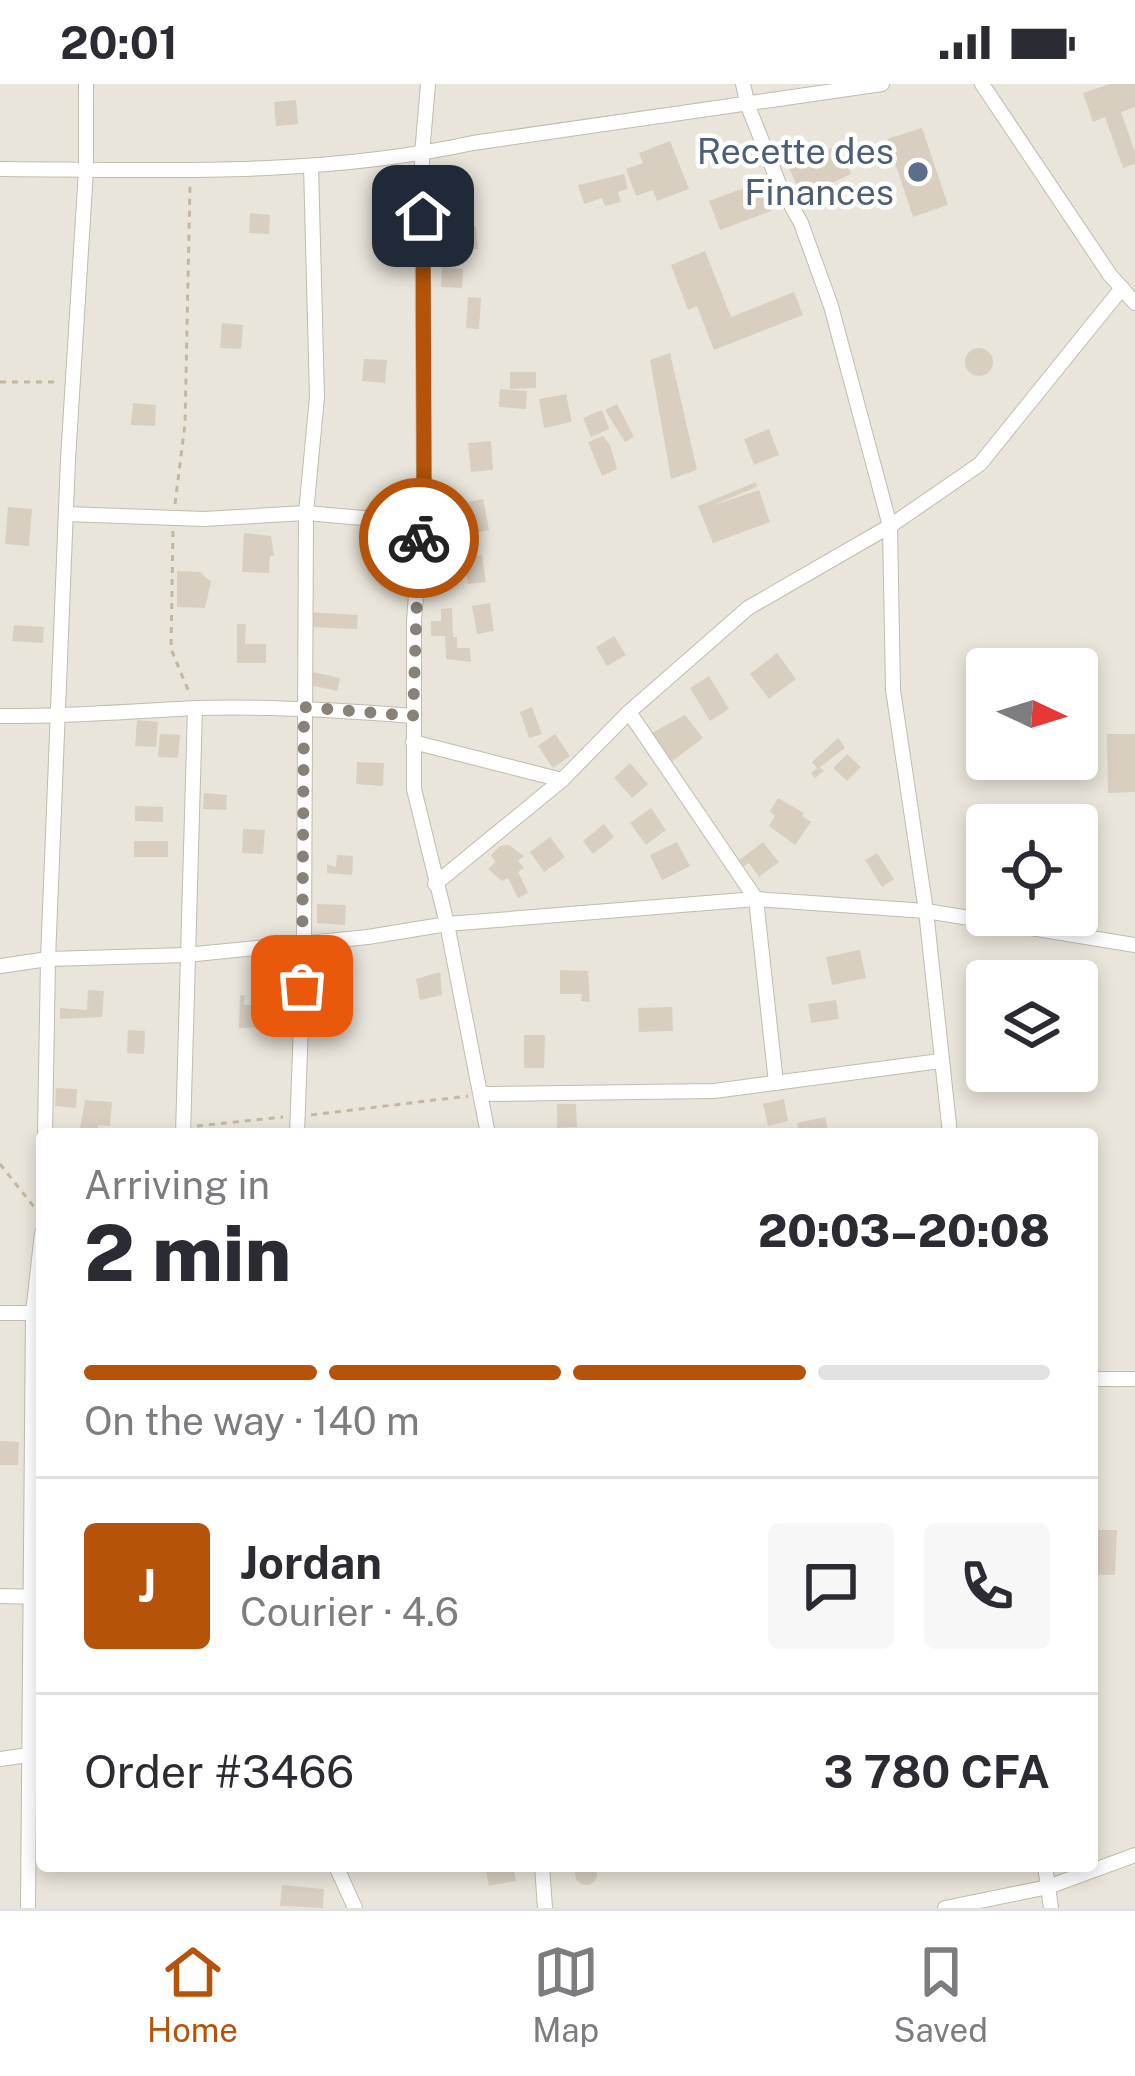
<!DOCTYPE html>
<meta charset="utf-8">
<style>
:root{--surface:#fff;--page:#f7f7f7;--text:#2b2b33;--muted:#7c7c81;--line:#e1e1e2;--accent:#b45309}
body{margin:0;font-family:"Public Sans",sans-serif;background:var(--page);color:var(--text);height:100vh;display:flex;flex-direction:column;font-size:45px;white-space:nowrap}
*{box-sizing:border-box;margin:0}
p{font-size:39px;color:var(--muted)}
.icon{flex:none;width:66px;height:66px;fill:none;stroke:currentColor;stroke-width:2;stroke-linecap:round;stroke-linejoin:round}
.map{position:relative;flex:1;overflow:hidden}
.panel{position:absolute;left:36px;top:1044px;width:1062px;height:744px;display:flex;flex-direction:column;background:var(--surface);border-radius:12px;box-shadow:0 6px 18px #0003}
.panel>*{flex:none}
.needle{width:78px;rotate:94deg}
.controls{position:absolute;left:966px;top:564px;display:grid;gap:24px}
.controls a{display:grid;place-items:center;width:132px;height:132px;border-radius:12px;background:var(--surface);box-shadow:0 6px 18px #0003;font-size:60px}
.pin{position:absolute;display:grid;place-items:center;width:102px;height:102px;color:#fff;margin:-51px;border-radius:24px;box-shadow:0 6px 18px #0006}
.courier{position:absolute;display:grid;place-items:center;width:120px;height:120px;margin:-60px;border:9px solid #b45309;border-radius:50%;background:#fff;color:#222;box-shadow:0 3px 15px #0007}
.head em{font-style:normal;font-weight:800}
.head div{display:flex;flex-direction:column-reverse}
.head{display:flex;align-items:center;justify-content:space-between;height:204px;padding:0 48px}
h1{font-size:78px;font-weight:800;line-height:90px}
.bar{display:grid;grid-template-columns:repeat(4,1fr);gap:18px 12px;align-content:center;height:144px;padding:0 48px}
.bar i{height:15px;border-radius:9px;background:var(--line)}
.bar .current{background:var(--accent)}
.bar p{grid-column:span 4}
.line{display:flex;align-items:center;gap:30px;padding:0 48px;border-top:3px solid var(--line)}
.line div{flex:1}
.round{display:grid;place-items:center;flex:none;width:126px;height:126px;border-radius:12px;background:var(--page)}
.status{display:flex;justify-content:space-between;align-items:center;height:84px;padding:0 60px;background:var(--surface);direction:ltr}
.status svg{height:33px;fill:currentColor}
.tabs{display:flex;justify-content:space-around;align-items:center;height:168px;border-top:3px solid var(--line);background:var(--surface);font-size:33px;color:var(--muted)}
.tabs a{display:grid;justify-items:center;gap:6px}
.tabs .current{color:var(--accent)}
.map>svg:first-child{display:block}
.residential{fill:#eae5da;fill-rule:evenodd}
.building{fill:#d8cfc1}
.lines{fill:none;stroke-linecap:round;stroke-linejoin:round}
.minor-casing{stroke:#c2bbae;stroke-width:16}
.path{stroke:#c4b79f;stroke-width:3;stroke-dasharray:6 6;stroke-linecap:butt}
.minor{stroke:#fff;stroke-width:14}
.done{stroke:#878178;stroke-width:12;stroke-dasharray:0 21.6}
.route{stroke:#b45309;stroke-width:15}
.service-dot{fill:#5c6f8a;stroke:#fff;stroke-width:4.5}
.labels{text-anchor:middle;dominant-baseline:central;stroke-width:9;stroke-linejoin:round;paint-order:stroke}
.service-label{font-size:36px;fill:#4e5e75;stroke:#fff;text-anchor:end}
</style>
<div class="status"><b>20:01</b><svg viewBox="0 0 49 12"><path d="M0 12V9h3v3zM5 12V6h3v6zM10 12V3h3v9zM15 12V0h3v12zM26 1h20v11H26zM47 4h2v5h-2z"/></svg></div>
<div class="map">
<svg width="1135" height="1824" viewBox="0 0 1135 1824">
<rect width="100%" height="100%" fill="#f6f3ec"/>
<path class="residential" d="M0 0H1135V1824H0ZM987 585H1077V675H987ZM987 741H1077V831H987ZM987 897H1077V987H987ZM42 1050H1092V1782H42Z"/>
<g class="building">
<polygon points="1110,0 1135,0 1135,23 1121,28 1135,68 1135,80 1123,84 1105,33 1093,38 1083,9"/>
<polygon points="296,16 298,40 276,42 274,18"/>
<polygon points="922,44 948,121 913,133 887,55"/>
<polygon points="670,57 689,105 657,117 653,106 636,112 626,85 643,79 639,69"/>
<polygon points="838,61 851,90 802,113 789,84"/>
<polygon points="624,90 628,105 618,108 621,118 605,122 602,114 584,120 578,101"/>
<polygon points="760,98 771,127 720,146 709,117"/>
<polygon points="250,129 270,131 269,150 249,149"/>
<polygon points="476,142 478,165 456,165 454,143"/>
<polygon points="705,167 731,233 794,208 803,231 714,266 697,222 688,226 671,181"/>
<polygon points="442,183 463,185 462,204 441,203"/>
<polygon points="468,213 481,214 479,245 466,244"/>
<polygon points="222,239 243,241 241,265 220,264"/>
<circle cx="979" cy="278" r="14"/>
<polygon points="670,269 697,386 671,395 650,276"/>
<polygon points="364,275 387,276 385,299 362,297"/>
<polygon points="510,288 536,288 536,304 510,305"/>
<polygon points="500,305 527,307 526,325 499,323"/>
<polygon points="566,310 572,338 544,344 539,315"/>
<polygon points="133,319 156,321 155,342 131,341"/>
<polygon points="617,320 634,353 625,358 605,326"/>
<polygon points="602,326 609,345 591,353 583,334"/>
<polygon points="769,345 779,371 754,381 744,355"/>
<polygon points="603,352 610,361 617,385 602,392 588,358"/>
<polygon points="491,357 493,386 471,388 468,359"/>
<polygon points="756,398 757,403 711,422 759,406 770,438 713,459 698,422"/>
<polygon points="483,415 489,446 474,449 468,418"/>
<polygon points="8,423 32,425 29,462 5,460"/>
<polygon points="244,449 271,452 274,472 270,472 269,489 242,488"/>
<polygon points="482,471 486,498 468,500 464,474"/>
<polygon points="177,487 200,488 211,498 205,524 177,523"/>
<polygon points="490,519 494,547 477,550 472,522"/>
<polygon points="452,524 453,553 457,553 457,564 470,564 471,578 446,575 445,552 431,552 431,537 441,537 441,525"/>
<polygon points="310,528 358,531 357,545 309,543"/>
<polygon points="237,540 246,540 245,560 266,560 266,579 237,579"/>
<polygon points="14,541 44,543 43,559 12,557"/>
<polygon points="614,552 626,571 607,582 596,563"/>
<polygon points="777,569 796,595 769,615 750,590"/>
<polygon points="313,588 340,594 337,607 310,601"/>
<polygon points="709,592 729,625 710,637 690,604"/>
<polygon points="532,623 542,650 529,654 520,628"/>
<polygon points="685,631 703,654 670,679 648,651"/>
<polygon points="137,636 158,638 156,663 135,662"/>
<polygon points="160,650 180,651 178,674 158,673"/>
<polygon points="555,650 570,672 553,684 538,662"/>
<polygon points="1107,650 1135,650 1135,708 1108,709"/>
<polygon points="838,654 845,664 820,683 824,687 815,694 811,689 817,684 812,678"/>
<polygon points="847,670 861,683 847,697 833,684"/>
<polygon points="357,678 384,679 383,702 356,700"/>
<polygon points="630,679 648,700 632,714 614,694"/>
<polygon points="204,709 227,711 226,726 203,725"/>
<polygon points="778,714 804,729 802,732 811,738 795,761 769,742 775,732 770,727"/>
<polygon points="135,722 163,723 163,738 135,737"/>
<polygon points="651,724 666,746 646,761 630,739"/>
<polygon points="604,740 614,753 593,770 583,757"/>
<polygon points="243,745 265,746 263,770 242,769"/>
<polygon points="550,753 565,773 544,788 530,768"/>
<rect x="134" y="757" width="34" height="16"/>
<polygon points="677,758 690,782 662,796 650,771"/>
<polygon points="763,758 779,778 759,793 749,779 743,783 738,777"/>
<polygon points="509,761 524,772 518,777 524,784 518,788 528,809 518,814 508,794 502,797 488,785 495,778 491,771 500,762"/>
<polygon points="877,769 894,795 882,803 865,776"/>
<polygon points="337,771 353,772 352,791 327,789 327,780 336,783"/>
<polygon points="317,820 346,821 345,841 317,839"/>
<polygon points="860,866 866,894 832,901 826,873"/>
<polygon points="560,886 588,887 590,918 581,917 582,910 560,910"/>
<polygon points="440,888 442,911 420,916 416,895"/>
<polygon points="334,905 337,935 307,937 305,909"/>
<polygon points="88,906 104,907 102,933 60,935 60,924 87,926"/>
<polygon points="240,911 245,912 244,921 270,921 269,943 239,944"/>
<polygon points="836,916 839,935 811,939 808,920"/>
<polygon points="672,923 673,947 639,948 638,924"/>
<polygon points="128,946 145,947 144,970 127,969"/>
<polygon points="524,951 545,951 544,984 524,984"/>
<polygon points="56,1004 77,1005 76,1024 55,1022"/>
<polygon points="784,1015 788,1037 768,1042 763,1020"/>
<polygon points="85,1016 112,1018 110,1042 98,1041 98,1050 79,1050"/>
<polygon points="557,1020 576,1020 577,1043 557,1044"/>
<polygon points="825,1033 829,1050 799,1050 797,1039"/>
<polygon points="0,1357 19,1358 18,1381 0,1381"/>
<polygon points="1092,1446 1117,1446 1115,1491 1092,1491"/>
<circle cx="586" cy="1790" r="11"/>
<polygon points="485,1782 513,1782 516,1797 489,1802"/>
<polygon points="282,1801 324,1805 323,1824 280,1822"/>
</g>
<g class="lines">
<g class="minor-casing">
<g id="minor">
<polyline points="428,0 422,70 424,406 414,537 414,705 447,840 488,1050"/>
<polyline points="743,0 748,22 779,100 801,139 831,222 890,442 893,606 926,827 950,1050"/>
<polyline points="982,0 1110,191 1135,219"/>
<path d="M0 85C159 86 317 93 473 59L882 0"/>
<polyline points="66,430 204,435 306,429 420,439"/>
<polyline points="629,628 756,815 776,999"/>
<path d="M0 632C66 633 131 627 197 624 270 622 341 626 413 632"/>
<polyline points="413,658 562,696"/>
<polyline points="435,800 562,696 629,628 748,524 890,442 980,380 1122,204"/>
<polyline points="0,882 48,875 186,871 368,853 447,840 756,815 926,827 1135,861"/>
<polyline points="482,1010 714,1007 940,977"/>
<polyline points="45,1050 48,875 68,375 86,86 86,0"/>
<polyline points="183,1050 195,624"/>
<polyline points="297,1050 304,858 306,429 317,313 311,82"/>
<polyline points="0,1229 37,1229"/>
<polyline points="1092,1295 1135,1295"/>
<polyline points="0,1512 42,1513"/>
<polyline points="0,1675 42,1669"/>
<polyline points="336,1782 355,1824"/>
<polyline points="542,1782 545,1824"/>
<polyline points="1045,1782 1051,1824"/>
<polyline points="28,1824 33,1229 42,1149"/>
<polyline points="945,1824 1048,1803 1135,1771"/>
</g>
</g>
<g class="path">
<polyline points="0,298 59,298"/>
<polyline points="175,420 185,340 190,100"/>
<polyline points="173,447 171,565 189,608"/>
<polyline points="311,1031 468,1012"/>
<polyline points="197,1042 283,1033"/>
<polyline points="0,1080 42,1133"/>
</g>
<use href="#minor" class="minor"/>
</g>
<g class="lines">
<polyline class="done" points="302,902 304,623 413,632 419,454"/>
<polyline class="route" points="419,454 424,406 423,132"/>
</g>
<circle class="service-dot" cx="918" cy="88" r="12"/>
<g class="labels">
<g class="service-label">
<text x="894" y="67">Recette des<tspan x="894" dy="41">Finances</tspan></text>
</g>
</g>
</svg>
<div class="controls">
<a><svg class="needle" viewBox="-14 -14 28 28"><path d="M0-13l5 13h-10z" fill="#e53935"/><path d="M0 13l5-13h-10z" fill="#7c7c81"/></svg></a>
<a><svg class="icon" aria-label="locate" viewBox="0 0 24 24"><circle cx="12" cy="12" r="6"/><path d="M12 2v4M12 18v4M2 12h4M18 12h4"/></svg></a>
<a><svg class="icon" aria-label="layers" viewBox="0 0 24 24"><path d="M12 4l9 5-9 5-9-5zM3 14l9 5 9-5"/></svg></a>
</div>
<div class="pin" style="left:302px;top:902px;background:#ea580c"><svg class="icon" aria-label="bag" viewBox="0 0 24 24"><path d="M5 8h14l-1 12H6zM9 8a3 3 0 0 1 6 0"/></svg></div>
<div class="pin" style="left:423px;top:132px;background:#1f2937"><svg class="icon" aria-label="home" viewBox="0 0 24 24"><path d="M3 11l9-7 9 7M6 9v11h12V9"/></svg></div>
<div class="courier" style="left:419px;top:454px"><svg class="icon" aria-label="bike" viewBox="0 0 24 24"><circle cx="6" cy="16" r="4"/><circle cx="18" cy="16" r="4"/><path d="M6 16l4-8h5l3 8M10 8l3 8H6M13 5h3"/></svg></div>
<section class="panel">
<div class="head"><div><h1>2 min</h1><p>Arriving in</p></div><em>20:03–20:08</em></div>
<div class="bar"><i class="current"></i><i class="current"></i><i class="current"></i><i></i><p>On the way · 140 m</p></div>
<div class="line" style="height:216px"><b class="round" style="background:var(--accent);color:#fff">J</b><div><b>Jordan</b><p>Courier · 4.6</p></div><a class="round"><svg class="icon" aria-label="chat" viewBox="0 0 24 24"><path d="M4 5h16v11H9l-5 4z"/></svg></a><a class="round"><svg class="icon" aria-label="phone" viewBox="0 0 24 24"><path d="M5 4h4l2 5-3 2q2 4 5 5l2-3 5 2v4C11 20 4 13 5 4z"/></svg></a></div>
<div class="line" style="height:156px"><div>Order #3466</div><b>3 780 CFA</b></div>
</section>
</div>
<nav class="tabs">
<a class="current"><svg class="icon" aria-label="home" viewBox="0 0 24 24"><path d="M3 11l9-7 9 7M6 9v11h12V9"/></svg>Home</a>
<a><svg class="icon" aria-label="map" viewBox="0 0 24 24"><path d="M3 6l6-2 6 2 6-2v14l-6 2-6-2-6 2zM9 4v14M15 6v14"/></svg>Map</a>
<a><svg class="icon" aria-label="saved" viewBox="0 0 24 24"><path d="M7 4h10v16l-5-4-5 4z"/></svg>Saved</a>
</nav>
